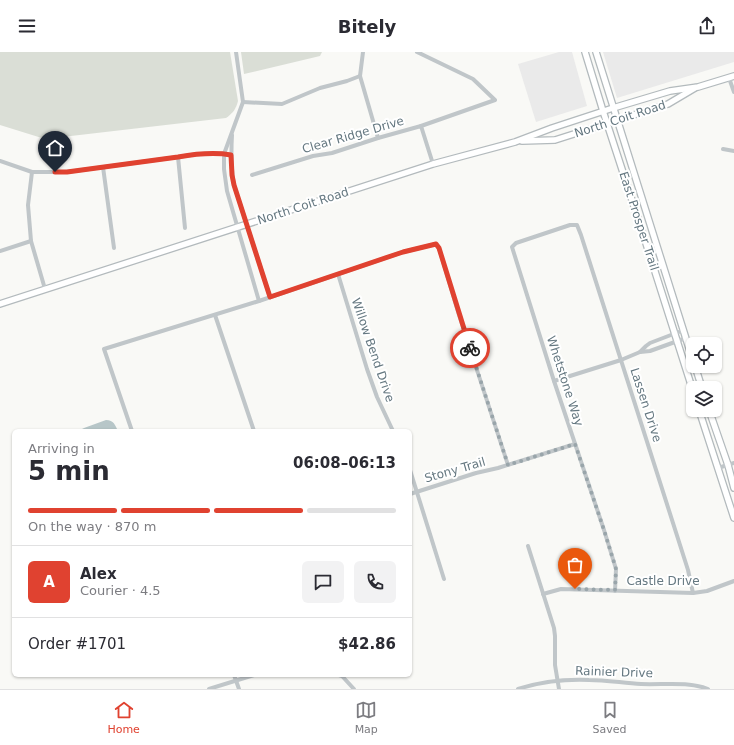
<!DOCTYPE html>
<meta charset="utf-8">
<style>
:root{--surface:#fff;--page:#f2f2f3;--text:#2b2b33;--muted:#7c7c81;--line:#e1e1e2;--accent:#e04230}
body{margin:0;font-family:"DejaVu Sans",sans-serif;background:var(--page);color:var(--text);height:100vh;display:flex;flex-direction:column;font-size:15px;white-space:nowrap}
*{box-sizing:border-box;margin:0}
p{font-size:13px;color:var(--muted)}
.icon{flex:none;width:22px;height:22px;fill:none;stroke:currentColor;stroke-width:2;stroke-linecap:round;stroke-linejoin:round}
.map{position:relative;flex:1;overflow:hidden}
.drawer{position:absolute;left:12px;top:377px;width:400px;height:248px;display:flex;flex-direction:column;background:var(--surface);border-radius:6px;box-shadow:0 1px 3px #0004}
.drawer>*{flex:none}
.fabs{position:absolute;left:686px;top:285px;display:grid;gap:8px}
.fabs a{display:grid;place-items:center;width:36px;height:36px;border-radius:6px;background:var(--surface);box-shadow:0 1px 3px #0004;font-size:20px}
.pin{position:absolute;display:grid;place-items:center;width:34px;height:34px;color:#fff;margin:-41px -17px;border-radius:50% 50% 50% 0;rotate:-45deg;box-shadow:0 0 4px #0007}
.pin .icon{rotate:45deg}
.courier{position:absolute;display:grid;place-items:center;width:40px;height:40px;margin:-20px;border:3px solid #e04230;border-radius:50%;background:#fff;color:#222;box-shadow:0 1px 5px #0007}
.headline em{font-style:normal;font-weight:700}
.headline div{display:flex;flex-direction:column-reverse}
.headline{display:flex;align-items:center;justify-content:space-between;height:68px;padding:0 16px}
h1{font-size:26px;font-weight:700;line-height:30px}
.bar{display:grid;grid-template-columns:repeat(4,1fr);gap:6px 4px;align-content:center;height:48px;padding:0 16px}
.bar i{height:5px;border-radius:3px;background:var(--line)}
.bar .active{background:var(--accent)}
.bar p{grid-column:span 4}
.line{display:flex;align-items:center;gap:10px;padding:0 16px;border-top:1px solid var(--line)}
.line div{flex:1}
.round{display:grid;place-items:center;flex:none;width:42px;height:42px;border-radius:6px;background:var(--page)}
header{display:flex;justify-content:space-between;align-items:center;height:52px;padding:0 16px;background:var(--surface);font-size:18px;font-weight:700}
.tab-bar{display:flex;justify-content:space-around;align-items:center;height:56px;border-top:1px solid var(--line);background:var(--surface);font-size:11px;color:var(--muted)}
.tab-bar a{display:grid;justify-items:center;gap:2px}
.tab-bar .active{color:var(--accent)}
.map>svg:first-child{display:block}
.built{fill:#eaeaea}
.green{fill:#daded6}
.water{fill:#b7c6c8}
.lines{fill:none;stroke-linecap:round;stroke-linejoin:round}
.secondary-casing{stroke:#b3babd;stroke-width:8}
.street{stroke:#c0c6c9;stroke-width:4}
.secondary{stroke:#fff;stroke-width:5.5}
.done{stroke:#99a5aa;stroke-width:4;stroke-dasharray:0 7.2}
.route{stroke:#e04230;stroke-width:5}
.labels{text-anchor:middle;dominant-baseline:central;stroke-width:4;stroke-linejoin:round;paint-order:stroke}
.street-label{font-size:12px;fill:#657881;stroke:#fff}
</style>
<header><svg class="icon" aria-label="menu" viewBox="0 0 24 24"><path d="M4 6h16M4 12h16M4 18h16"/></svg>Bitely<svg class="icon" aria-label="share" viewBox="0 0 24 24"><path d="M12 15V3M7 8l5-5 5 5M5 13v7h14v-7"/></svg></header>
<div class="map">
<svg width="734" height="637" viewBox="0 0 734 637">
<rect width="100%" height="100%" fill="#f9f9f6"/>
<g class="built">
<polygon points="559,0 572,0 587,54 536,70 518,12"/>
<polygon points="603,0 734,0 734,10 617,46"/>
</g>
<g class="green">
<path d="M0 0H230L238 49C236 57 233 61 226 66L45 87 0 73Z"/>
<polygon points="241,0 322,0 320,4 244,22"/>
</g>
<path class="water" d="M106 368C114 368 115 373 118 379H78L84 376Z"/>
<g class="lines">
<g class="secondary-casing">
<g id="secondary">
<polyline points="585,0 603,59 644,185 693,339"/>
<polyline points="596,0 693,309"/>
<polyline points="522,89 555,88 668,52 695,36"/>
<polyline points="0,252 433,112 515,90 552,76 613,56 670,39 698,35 734,24"/>
<polyline points="695,314 702,336"/>
<polyline points="699,358 734,466"/>
<polyline points="709,358 728,413 734,436"/>
</g>
</g>
<g class="street">
<polyline points="236,0 243,50 224,102 224,117 227,139 259,249"/>
<polyline points="363,0 360,24 378,86"/>
<polyline points="417,0 473,27 495,48 421,74"/>
<polyline points="729,26 734,40"/>
<polyline points="243,50 282,52 320,36 347,29 360,24"/>
<path d="M232 83C231 100 231 116 234 133L270 245"/>
<polyline points="723,97 734,99"/>
<polyline points="178,105 185,176"/>
<path d="M0 109 32 120H67L178 105C195 102 214 100 231 103"/>
<polyline points="103,115 114,196"/>
<polyline points="32,120 28,153 31,189 45,237"/>
<polyline points="252,123 313,104 332,101 378,86 421,74 433,112"/>
<polyline points="0,199 31,189"/>
<polyline points="338,222 367,317 377,345 393,379"/>
<polyline points="215,263 254,379"/>
<polyline points="640,300 646,294 650,291 684,278"/>
<polyline points="554,329 621,308 640,300 650,299 686,286"/>
<polyline points="132,379 104,297 259,249 403,200 436,192 439,196 459,263 508,413"/>
<polyline points="718,416 734,411"/>
<polyline points="410,418 444,527"/>
<polyline points="410,442 476,421 498,416 575,392"/>
<polyline points="528,494 554,576 555,584 555,613 559,637"/>
<polyline points="615,539 616,517 604,478 554,329 512,195 516,191 570,173 577,173 581,183 688,518 693,541"/>
<polyline points="543,542 561,537 693,541 707,539 734,529"/>
<polyline points="234,623 239,637"/>
<polyline points="339,623 342,624 354,637"/>
<polyline points="209,637 254,623"/>
<path d="M518 637C540 630 565 627 589 628 606 628 623 631 641 632 664 633 687 629 708 637"/>
</g>
<use href="#secondary" class="secondary"/>
</g>
<g class="lines">
<polyline class="done" points="470,296 508,413 575,392 604,478 616,517 615,538 575,537"/>
<path class="route" d="M55 120H67L178 105C195 102 214 100 231 103L232 123 234 133 270 245 403 200 436 192 439 196 470 296"/>
</g>
<g class="labels">
<g class="street-label">
<text transform="translate(620 67) rotate(-18)">North Coit Road</text>
<text transform="translate(353 83) rotate(-16)">Clear Ridge Drive</text>
<text transform="translate(303 154) rotate(-18)">North Coit Road</text>
<text transform="translate(639 169) rotate(72)">East Prosper Trail</text>
<text transform="translate(373 298) rotate(71)">Willow Bend Drive</text>
<text transform="translate(565 329) rotate(72)">Whetstone Way</text>
<text transform="translate(646 353) rotate(72)">Lassen Drive</text>
<text transform="translate(455 418) rotate(-16)">Stony Trail</text>
<text x="663" y="529">Castle Drive</text>
<text transform="translate(614 620) rotate(2)">Rainier Drive</text>
</g>
</g>
</svg>
<div class="fabs">
<a><svg class="icon" aria-label="locate" viewBox="0 0 24 24"><circle cx="12" cy="12" r="6"/><path d="M12 2v4M12 18v4M2 12h4M18 12h4"/></svg></a>
<a><svg class="icon" aria-label="layers" viewBox="0 0 24 24"><path d="M12 4l9 5-9 5-9-5zM3 14l9 5 9-5"/></svg></a>
</div>
<div class="pin" style="left:575px;top:537px;background:#ea580c"><svg class="icon" aria-label="bag" viewBox="0 0 24 24"><path d="M5 8h14l-1 12H6zM9 8a3 3 0 0 1 6 0"/></svg></div>
<div class="pin" style="left:55px;top:120px;background:#1f2937"><svg class="icon" aria-label="home" viewBox="0 0 24 24"><path d="M3 11l9-7 9 7M6 9v11h12V9"/></svg></div>
<div class="courier" style="left:470px;top:296px"><svg class="icon" aria-label="bike" viewBox="0 0 24 24"><circle cx="6" cy="16" r="4"/><circle cx="18" cy="16" r="4"/><path d="M6 16l4-8h5l3 8M10 8l3 8H6M13 5h3"/></svg></div>
<section class="drawer">
<div class="headline"><div><h1>5 min</h1><p>Arriving in</p></div><em>06:08–06:13</em></div>
<div class="bar"><i class="active"></i><i class="active"></i><i class="active"></i><i></i><p>On the way · 870 m</p></div>
<div class="line" style="height:72px"><b class="round" style="background:var(--accent);color:#fff">A</b><div><b>Alex</b><p>Courier · 4.5</p></div><a class="round"><svg class="icon" aria-label="chat" viewBox="0 0 24 24"><path d="M4 5h16v11H9l-5 4z"/></svg></a><a class="round"><svg class="icon" aria-label="phone" viewBox="0 0 24 24"><path d="M5 4h4l2 5-3 2q2 4 5 5l2-3 5 2v4C11 20 4 13 5 4z"/></svg></a></div>
<div class="line" style="height:52px"><div>Order #1701</div><b>$42.86</b></div>
</section>
</div>
<nav class="tab-bar">
<a class="active"><svg class="icon" aria-label="home" viewBox="0 0 24 24"><path d="M3 11l9-7 9 7M6 9v11h12V9"/></svg>Home</a>
<a><svg class="icon" aria-label="map" viewBox="0 0 24 24"><path d="M3 6l6-2 6 2 6-2v14l-6 2-6-2-6 2zM9 4v14M15 6v14"/></svg>Map</a>
<a><svg class="icon" aria-label="saved" viewBox="0 0 24 24"><path d="M7 4h10v16l-5-4-5 4z"/></svg>Saved</a>
</nav>
